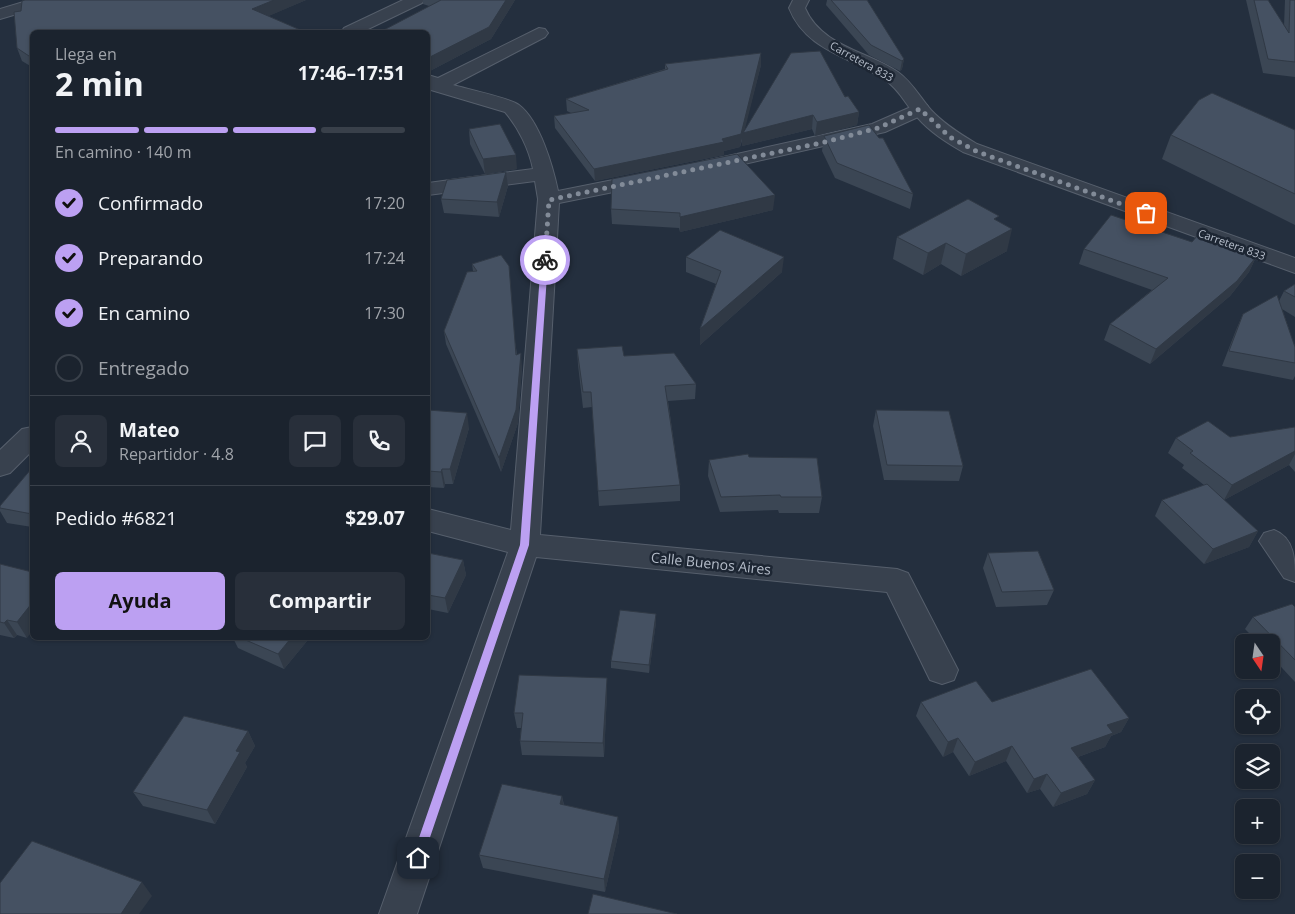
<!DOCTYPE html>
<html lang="es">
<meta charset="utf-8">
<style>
:root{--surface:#1b232e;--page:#282f3a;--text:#f1f3f6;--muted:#a0a4aa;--line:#39404a;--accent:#bca0f2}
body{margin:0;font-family:"Open Sans",sans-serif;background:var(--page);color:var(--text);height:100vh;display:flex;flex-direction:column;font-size:19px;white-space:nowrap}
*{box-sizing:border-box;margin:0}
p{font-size:16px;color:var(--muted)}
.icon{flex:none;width:28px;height:28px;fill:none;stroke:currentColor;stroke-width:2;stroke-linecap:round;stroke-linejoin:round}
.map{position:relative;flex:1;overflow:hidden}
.sheet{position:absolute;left:30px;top:30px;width:400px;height:610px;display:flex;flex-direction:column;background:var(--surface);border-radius:8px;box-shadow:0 1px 4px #0004,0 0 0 1px var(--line)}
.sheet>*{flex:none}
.needle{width:32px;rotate:167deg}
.buttons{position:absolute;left:1235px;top:634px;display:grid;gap:10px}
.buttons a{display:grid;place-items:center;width:45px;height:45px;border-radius:8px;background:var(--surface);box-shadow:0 1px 4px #0004,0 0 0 1px var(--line);font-size:25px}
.pin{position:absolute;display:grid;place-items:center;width:42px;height:42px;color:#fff;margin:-21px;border-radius:10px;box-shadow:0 2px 8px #0006}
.courier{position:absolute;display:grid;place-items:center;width:50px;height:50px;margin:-25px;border:4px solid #bca0f2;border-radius:50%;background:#fff;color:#222;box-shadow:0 1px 6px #0007}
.summary em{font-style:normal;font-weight:700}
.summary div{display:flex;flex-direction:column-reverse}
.summary{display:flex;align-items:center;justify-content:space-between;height:85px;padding:0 25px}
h1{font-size:32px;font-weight:700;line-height:38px}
.bar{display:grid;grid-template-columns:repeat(4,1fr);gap:8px 5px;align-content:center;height:60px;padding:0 25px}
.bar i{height:6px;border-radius:4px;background:var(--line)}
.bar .active{background:var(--accent)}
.bar p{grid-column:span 4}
.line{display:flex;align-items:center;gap:12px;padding:0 25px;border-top:1px solid var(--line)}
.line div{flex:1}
.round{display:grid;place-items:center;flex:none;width:52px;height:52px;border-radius:8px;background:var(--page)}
ol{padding:0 25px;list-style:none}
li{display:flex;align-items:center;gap:15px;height:55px}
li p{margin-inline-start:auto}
li .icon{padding:5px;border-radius:50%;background:var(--accent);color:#111;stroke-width:4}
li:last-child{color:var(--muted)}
li i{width:28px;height:28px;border:2px solid var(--line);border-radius:50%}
.button{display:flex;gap:10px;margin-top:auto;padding:10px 25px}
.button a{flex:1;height:58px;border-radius:8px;background:var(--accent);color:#111;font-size:20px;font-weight:700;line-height:58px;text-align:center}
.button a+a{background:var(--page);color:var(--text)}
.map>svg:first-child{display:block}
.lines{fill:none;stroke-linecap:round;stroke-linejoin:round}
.minor-casing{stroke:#565f6c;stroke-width:2}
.tertiary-casing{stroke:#565f6c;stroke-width:2}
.minor{fill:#38414e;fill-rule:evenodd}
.tertiary{fill:#38414e;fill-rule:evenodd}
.wall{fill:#3b4654}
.shaded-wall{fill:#303945}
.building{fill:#455162;stroke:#303945}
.route{fill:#bca0f2}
.done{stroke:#828b98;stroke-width:5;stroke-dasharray:0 9}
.labels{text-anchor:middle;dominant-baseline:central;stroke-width:5;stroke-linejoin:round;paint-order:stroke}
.far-street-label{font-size:11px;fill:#b4bcc9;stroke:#1d2633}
.street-label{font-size:14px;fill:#b4bcc9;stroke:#1d2633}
</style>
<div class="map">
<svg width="1295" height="914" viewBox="0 0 1295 914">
<rect width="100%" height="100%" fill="#242f3e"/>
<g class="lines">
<g class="minor-casing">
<g id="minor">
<polygon points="30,0 56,0 54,3 0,19 0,9"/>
<polygon points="403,0 424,0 422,3 362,32 341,32 344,28"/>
<path d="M539 28 545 29 548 33 545 37 453 85C467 89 510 98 519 105 540 121 553 167 558 191L648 173 655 175 658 179 655 183 648 185 559 203 540 535 897 569 908 573 958 670 954 680 942 684 930 680 887 592 536 557 417 914H379L508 552 428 531V509L511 530 538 199 535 181 428 195V183L533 169C529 149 518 127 505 112L431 90 428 88V75L438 78Z"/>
<polygon points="920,103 927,105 929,109 927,113 885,132 705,173 698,171 695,167 698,163 705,161 872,124"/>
<polygon points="32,427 32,451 10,473 0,476 0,450 22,429"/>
<path d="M1274 530C1295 538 1295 560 1295 582L1284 578 1259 541 1264 533Z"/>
</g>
</g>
<g class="tertiary-casing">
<path id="tertiary" d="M793 0H809L805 8C821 46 867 51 898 72 912 82 920 97 931 110 944 124 960 134 977 144L1295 258V273L963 152C946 142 930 132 917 117 906 105 899 89 885 80 850 56 806 51 789 8Z"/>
</g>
<use href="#minor" class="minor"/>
<use href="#tertiary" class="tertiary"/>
</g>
<g class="wall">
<polygon points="306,0 268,16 32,32 32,67 22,61 17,48 21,11"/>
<polygon points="423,0 515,0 491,39 428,72 428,32 429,6 423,4"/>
<polygon points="827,0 867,0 904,59 902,69 900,71 869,55 826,5"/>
<polygon points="1246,0 1268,0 1284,26 1285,0 1295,0 1295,77 1263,73"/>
<polygon points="761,53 761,65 744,130 845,97 859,112 857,125 815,136 812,129 742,146 743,138 740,147 724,151 724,155 595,181 555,128 554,116 571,113 567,111 566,99 665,69 665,64"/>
<polygon points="469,129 517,169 485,174 470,144"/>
<polygon points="1295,130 1295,225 1162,159 1171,135"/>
<polygon points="824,136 913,194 910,209 835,178 822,151"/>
<polygon points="506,172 508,186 499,217 444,213 441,199"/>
<polygon points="611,209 773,210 680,232 679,228 612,224"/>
<polygon points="998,221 1007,251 961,276 941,264 923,275 893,259 897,237"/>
<polygon points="1192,242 1256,257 1249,272 1230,296 1150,364 1104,340 1110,324 1152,290 1079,264 1084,249"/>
<polygon points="501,255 517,354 522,367 518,423 501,472 446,344 444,331 473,271 472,264"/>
<polygon points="686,257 782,272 700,345 700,329 716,284 686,272"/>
<polygon points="1295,284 1295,317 1282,309 1295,347 1295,376 1293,380 1222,366 1236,330 1243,314 1279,301 1284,291"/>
<polygon points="577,349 624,356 696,384 695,399 668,401 680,485 680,501 599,506 592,407 583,408 578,365"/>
<polygon points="428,410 469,428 453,484 445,484 444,488 428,487"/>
<polygon points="876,410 963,466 959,481 884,480 873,426"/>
<polygon points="1295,427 1295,472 1289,465 1224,500 1258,531 1249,547 1204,564 1155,516 1162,500 1204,485 1182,468 1184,465 1168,453 1176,438 1230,437"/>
<polygon points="749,457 822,497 819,513 779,513 778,510 720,512 708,476 709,460"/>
<polygon points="32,468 32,527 7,523 0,511 0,506"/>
<polygon points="428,553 463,560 466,575 448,613 428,609"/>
<polygon points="988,553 1054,590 1047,605 996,607 983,568"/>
<polygon points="0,564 27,638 17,635 14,638 0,635"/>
<polygon points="1295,607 1295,682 1271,656 1271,642 1258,642 1245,629 1253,617"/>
<polygon points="656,622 649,673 611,668 611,661"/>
<polygon points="233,638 305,638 307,641 284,669 238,648"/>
<polygon points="607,678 607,692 604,757 522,755 520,741 521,728 517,728 514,713"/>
<polygon points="921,702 992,702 1129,718 1121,732 1111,736 1105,747 1078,757 1095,780 1087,794 1053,807 1040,789 1027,793 1006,761 969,776 953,752 943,757 916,716"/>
<polygon points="248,731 255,746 245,763 247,767 215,824 143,806 133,792"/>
<polygon points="562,796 564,805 618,817 619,831 605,892 483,868 479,855"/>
</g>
<g class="shaded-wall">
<polygon points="274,0 306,0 255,22 252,9"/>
<polygon points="506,0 515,0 491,39 428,72 428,58"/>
<polygon points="761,53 761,65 744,133 813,115 812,129 742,146 742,138 740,147 724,151 724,155 595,181 594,169 722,139"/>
<polygon points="904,59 902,69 900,71 902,61"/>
<polygon points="859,112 857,125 815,136 817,122"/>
<polygon points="516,155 517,169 485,174 483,159"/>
<polygon points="506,172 508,186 499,217 497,202"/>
<polygon points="775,195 773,210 680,232 680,217"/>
<polygon points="1012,229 1007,251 961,276 966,254"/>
<polygon points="946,243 941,264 923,275 928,253"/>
<polygon points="784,257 782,272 700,345 700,329"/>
<polygon points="1256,257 1249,272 1230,296 1150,364 1156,349"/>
<polygon points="521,353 522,367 518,423 501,472 499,458"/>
<polygon points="467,413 469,428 453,484 450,469"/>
<polygon points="1295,451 1295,454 1289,465 1224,500 1232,485"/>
<polygon points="442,469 445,484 444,488 441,472"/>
<polygon points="1258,531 1249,547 1204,564 1213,549"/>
<polygon points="463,560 466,575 448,613 445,598"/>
<polygon points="32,603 32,631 27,638 17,622"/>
<polygon points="656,614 656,622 649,673 649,665"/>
<polygon points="7,620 17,635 14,638 4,623"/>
<polygon points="291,638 305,638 307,641 284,669 278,654"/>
<polygon points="607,678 607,692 604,757 603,743"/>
<polygon points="1129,718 1121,732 1111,736 1105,747 1064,762 1071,748 1107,725"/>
<polygon points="248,731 255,746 245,763 247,767 215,824 207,810 236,751"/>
<polygon points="958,738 953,752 943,757 948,742"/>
<polygon points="1012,746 1006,761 969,776 975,762"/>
<polygon points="1047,774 1040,789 1027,793 1034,779"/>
<polygon points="1095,780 1087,794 1053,807 1061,793"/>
<polygon points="562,796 564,810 560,804"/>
<polygon points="618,817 619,831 605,892 604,879"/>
<polygon points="142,882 152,896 139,914 121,914"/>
</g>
<g class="building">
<polygon points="25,0 274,0 252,9 305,32 32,32 32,58 17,48 14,12 21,11 22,1"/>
<polygon points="441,0 506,0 489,27 428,58 428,32 380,32"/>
<polygon points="831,0 867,0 904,59 902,61 871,45"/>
<polygon points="1254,0 1268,0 1289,33 1290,0 1295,0 1295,62 1268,59"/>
<polygon points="820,51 845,97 848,96 859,112 817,122 813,115 743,133 791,53"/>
<polygon points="761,53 741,134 722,139 724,142 594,169 554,116 589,110 566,99 668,69 665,64"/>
<polygon points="1212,93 1295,130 1295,194 1171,135 1199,100"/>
<polygon points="500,124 516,155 483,159 469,129"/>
<polygon points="869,125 879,138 883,138 913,194 837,163 824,136"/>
<polygon points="737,154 775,195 680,217 680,213 611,209 612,179"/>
<polygon points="506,172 497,202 441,199 447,180"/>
<polygon points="968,199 999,216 994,219 1012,229 966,254 946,243 928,253 897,237"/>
<polygon points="1111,215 1192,242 1197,236 1256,257 1237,281 1156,349 1110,324 1168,278 1084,249"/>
<polygon points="720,230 784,257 700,329 721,271 686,257"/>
<polygon points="501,255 509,266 516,355 521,353 516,410 499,458 444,331 467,272 477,271 472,264"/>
<polygon points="1295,284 1295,297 1284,291"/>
<polygon points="1277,295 1295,347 1295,363 1229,351 1243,314"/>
<polygon points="622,346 624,356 674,353 696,384 665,386 680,485 598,491 591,392 583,392 577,349"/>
<polygon points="428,410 467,413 450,469 442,469 441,472 428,471"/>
<polygon points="876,410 949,411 963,466 887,465"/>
<polygon points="1208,421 1230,437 1295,427 1295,451 1232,485 1190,453 1193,451 1176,438"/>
<polygon points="748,454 749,457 817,458 822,497 781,497 780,495 721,497 709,460"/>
<polygon points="32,468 32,514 0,508 0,506"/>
<polygon points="1207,484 1258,531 1213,549 1162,500"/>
<polygon points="1038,551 1054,590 1002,592 988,553"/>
<polygon points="428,553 463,560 445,598 428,595"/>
<polygon points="0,564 32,572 32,589 31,591 32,591 32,603 17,622 7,620 4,623 0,622"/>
<polygon points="1292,604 1295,607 1295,660 1253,617"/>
<polygon points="620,610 656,614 649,665 611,661"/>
<polygon points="241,638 291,638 278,654"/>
<polygon points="1091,669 1129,718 1107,725 1113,733 1071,748 1095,780 1061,793 1047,774 1034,779 1012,746 975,762 958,738 948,742 921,702 976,681 992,702"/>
<polygon points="519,675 607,678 603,743 520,741 523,713 514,713"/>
<polygon points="184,716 248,731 236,751 240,752 207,810 133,792"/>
<polygon points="502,784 562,796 560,804 618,817 604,879 479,855"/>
<polygon points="32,841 142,882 121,914 0,914 0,883"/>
<polygon points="593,894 677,914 588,914"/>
</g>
<polygon class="route" points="545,258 548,260 529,545 423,858 418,863 412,858 520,545 541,260"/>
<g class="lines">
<polyline class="done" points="545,260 549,200 825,142 878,128 920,109 950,137 978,152 1146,213"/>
</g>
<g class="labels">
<g class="far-street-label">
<text transform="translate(862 61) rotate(29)">Carretera 833</text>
<text transform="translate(1232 244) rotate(20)">Carretera 833</text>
</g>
<g class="street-label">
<text transform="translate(711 563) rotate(6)">Calle Buenos Aires</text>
</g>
</g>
</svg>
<div class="buttons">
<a><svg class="needle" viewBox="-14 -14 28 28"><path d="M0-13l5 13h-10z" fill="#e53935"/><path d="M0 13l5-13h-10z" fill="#a0a4aa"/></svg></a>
<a><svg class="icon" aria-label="locate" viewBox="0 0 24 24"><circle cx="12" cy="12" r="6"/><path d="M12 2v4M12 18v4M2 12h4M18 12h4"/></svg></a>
<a><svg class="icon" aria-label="layers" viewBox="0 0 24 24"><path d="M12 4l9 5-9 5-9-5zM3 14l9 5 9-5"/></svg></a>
<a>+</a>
<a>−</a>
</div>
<div class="pin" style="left:1146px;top:213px;background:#ea580c"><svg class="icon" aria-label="bag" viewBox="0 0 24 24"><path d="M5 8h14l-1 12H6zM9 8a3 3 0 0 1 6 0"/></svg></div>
<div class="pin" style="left:418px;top:858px;background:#1f2937"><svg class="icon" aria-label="home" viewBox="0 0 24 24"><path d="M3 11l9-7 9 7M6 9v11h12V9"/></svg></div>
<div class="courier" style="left:545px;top:260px"><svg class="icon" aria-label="bike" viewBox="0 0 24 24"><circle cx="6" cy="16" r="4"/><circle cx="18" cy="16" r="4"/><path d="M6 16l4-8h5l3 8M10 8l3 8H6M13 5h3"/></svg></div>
<section class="sheet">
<div class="summary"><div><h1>2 min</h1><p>Llega en</p></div><em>17:46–17:51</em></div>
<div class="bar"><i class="active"></i><i class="active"></i><i class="active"></i><i></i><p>En camino · 140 m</p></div>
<ol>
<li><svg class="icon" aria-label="check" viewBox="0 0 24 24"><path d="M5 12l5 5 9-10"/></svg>Confirmado<p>17:20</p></li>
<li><svg class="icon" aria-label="check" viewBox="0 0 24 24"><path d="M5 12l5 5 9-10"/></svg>Preparando<p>17:24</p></li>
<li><svg class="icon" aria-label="check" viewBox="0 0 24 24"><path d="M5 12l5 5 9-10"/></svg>En camino<p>17:30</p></li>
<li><i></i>Entregado</li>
</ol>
<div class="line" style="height:90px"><a class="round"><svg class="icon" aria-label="person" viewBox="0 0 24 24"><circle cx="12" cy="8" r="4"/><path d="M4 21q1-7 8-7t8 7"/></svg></a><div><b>Mateo</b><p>Repartidor · 4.8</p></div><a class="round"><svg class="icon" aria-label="chat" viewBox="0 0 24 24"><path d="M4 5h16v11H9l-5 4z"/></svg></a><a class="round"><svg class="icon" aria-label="phone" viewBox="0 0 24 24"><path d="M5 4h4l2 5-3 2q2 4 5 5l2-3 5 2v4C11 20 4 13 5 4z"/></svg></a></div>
<div class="line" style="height:65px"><div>Pedido #6821</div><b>$29.07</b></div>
<div class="button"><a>Ayuda</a><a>Compartir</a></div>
</section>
</div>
